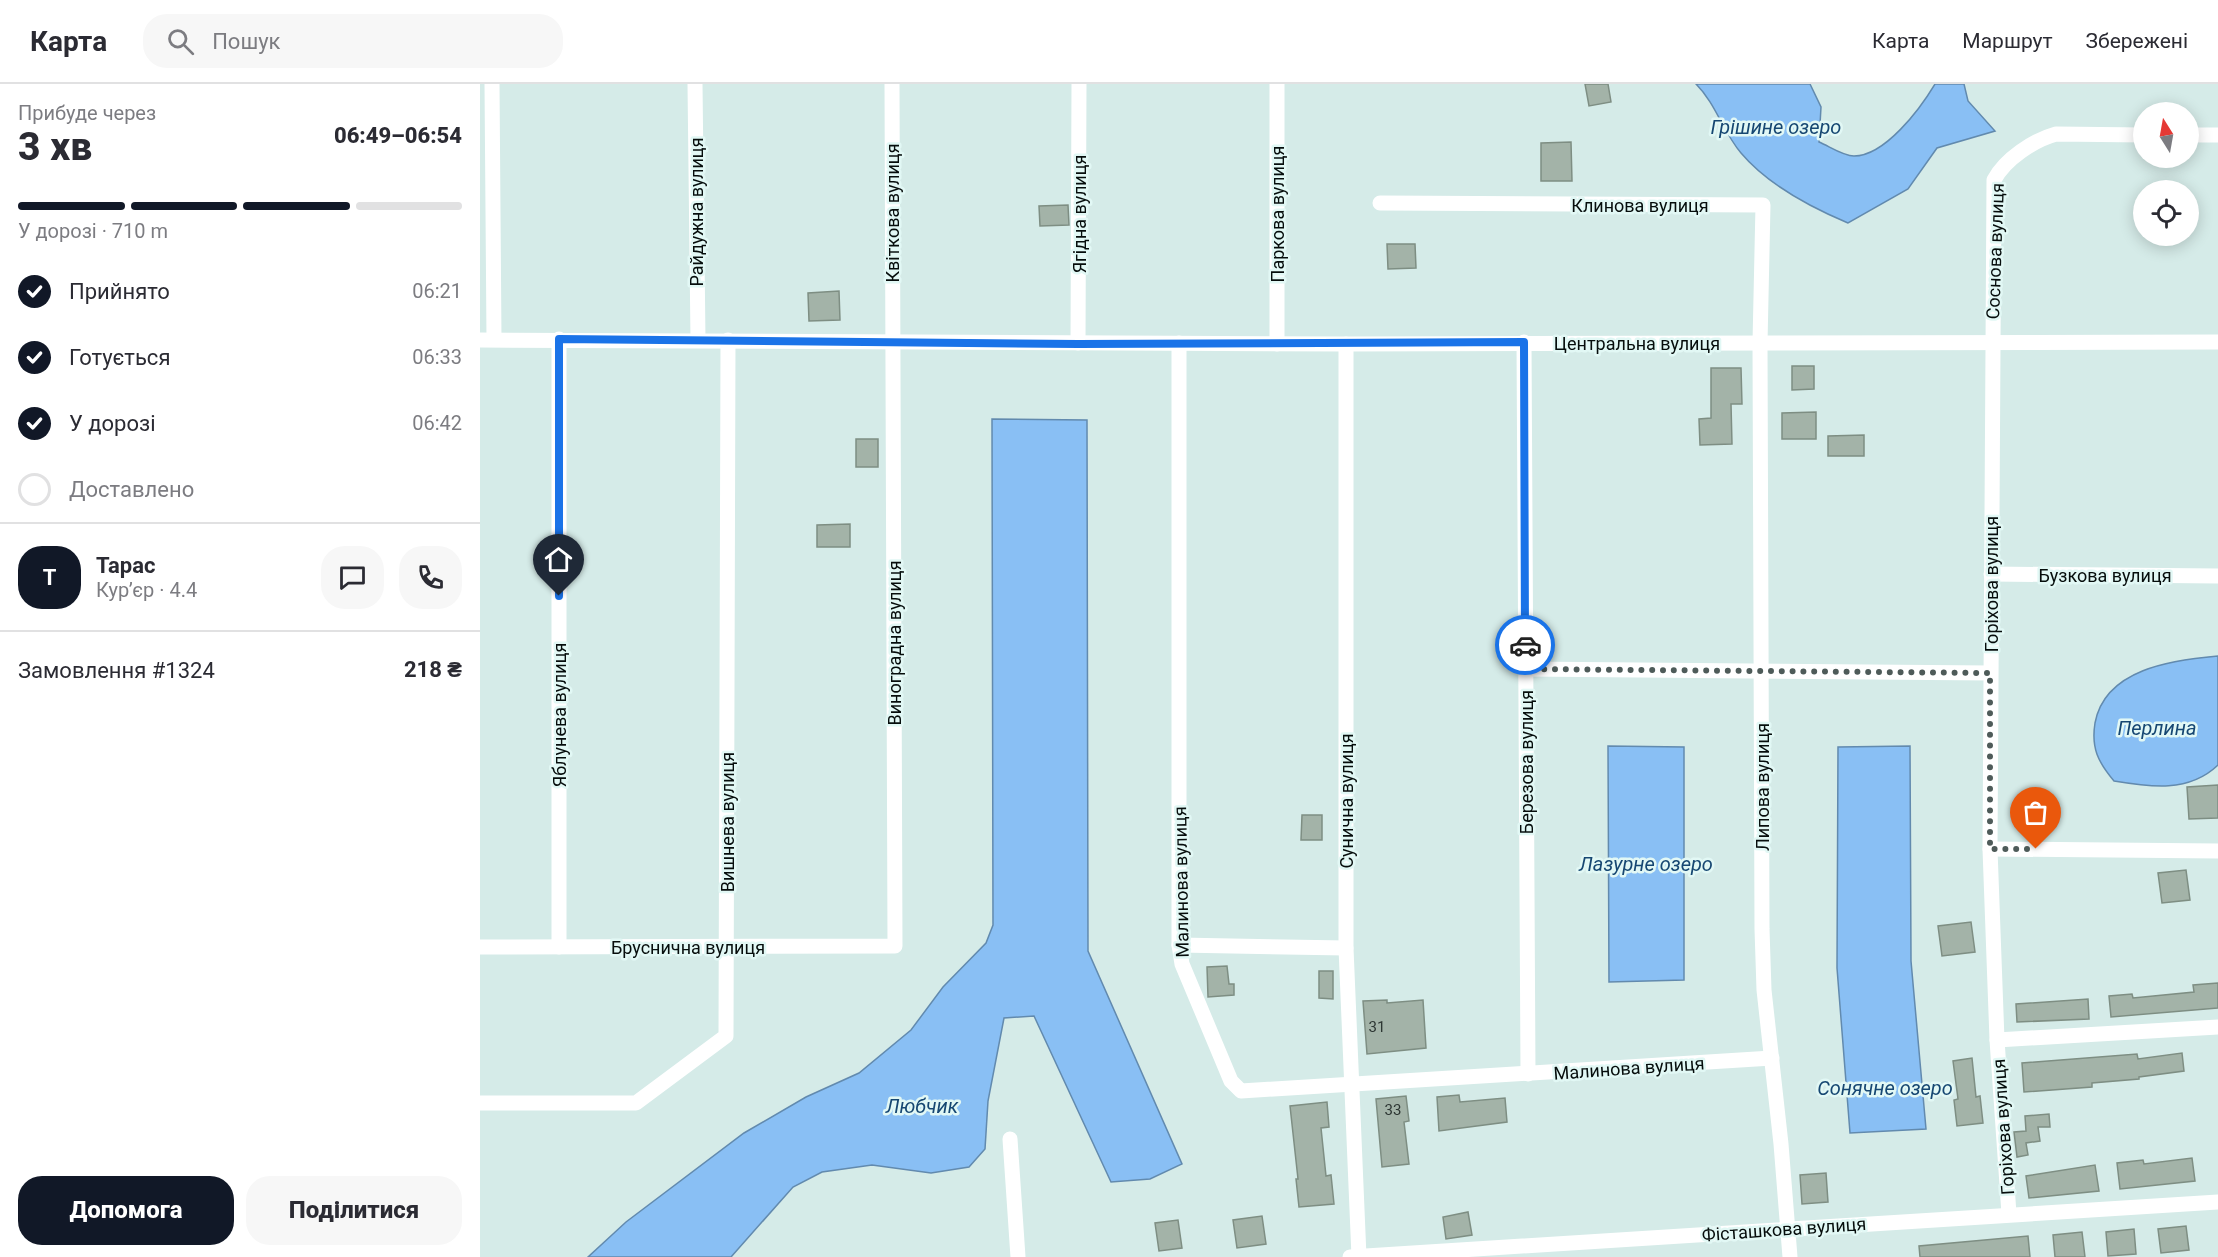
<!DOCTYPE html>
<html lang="uk">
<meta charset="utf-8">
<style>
:root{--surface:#fff;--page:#f7f7f7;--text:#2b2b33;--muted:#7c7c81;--line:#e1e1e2;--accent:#111827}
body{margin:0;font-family:Roboto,sans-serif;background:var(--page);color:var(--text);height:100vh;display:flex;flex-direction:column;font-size:22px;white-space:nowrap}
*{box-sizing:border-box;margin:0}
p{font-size:20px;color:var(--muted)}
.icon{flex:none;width:33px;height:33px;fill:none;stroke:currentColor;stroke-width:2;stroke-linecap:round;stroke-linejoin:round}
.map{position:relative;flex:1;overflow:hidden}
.side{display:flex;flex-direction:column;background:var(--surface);width:480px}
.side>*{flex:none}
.needle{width:39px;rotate:349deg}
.controls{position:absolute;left:1653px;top:18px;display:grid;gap:12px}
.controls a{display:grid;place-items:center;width:66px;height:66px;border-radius:50%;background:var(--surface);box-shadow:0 3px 15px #0003;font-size:30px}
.pin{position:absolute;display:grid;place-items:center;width:51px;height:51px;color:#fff;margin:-62px -26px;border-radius:50% 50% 50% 0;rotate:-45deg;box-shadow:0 0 6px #0007}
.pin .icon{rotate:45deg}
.courier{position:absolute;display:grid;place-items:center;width:60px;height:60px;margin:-30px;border:4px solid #1a73e8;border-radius:50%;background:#fff;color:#222;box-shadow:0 2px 8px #0007}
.summary em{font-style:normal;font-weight:800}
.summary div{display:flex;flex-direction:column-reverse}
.summary{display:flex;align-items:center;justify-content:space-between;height:102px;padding:0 18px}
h1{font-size:39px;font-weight:800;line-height:45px}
.bar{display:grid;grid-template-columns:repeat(4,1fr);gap:9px 6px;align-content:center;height:72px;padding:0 18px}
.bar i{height:8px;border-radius:4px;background:var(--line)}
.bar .on{background:var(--accent)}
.bar p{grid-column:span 4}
.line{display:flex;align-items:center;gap:15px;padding:0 18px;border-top:2px solid var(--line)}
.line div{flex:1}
.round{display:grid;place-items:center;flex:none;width:63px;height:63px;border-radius:24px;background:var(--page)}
ol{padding:0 18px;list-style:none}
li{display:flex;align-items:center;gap:18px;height:66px}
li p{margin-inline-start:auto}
li .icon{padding:6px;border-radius:50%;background:var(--accent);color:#fff;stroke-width:4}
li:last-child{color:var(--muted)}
li i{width:33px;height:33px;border:3px solid var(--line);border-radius:50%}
.button{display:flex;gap:12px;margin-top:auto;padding:12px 18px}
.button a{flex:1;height:69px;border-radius:24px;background:var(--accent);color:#fff;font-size:24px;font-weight:800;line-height:69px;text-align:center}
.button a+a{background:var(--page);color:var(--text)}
header{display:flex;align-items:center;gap:36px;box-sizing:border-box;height:84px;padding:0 30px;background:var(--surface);border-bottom:2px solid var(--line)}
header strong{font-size:28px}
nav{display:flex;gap:33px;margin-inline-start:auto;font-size:21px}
.search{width:420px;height:54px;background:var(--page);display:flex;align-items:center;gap:15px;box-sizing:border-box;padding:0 21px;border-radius:24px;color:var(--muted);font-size:22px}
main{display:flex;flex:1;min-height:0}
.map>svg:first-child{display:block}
.water{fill:#89bff4;stroke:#628aae;stroke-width:1.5}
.building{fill:#a3b3a8;stroke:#7e8e83;stroke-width:1.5}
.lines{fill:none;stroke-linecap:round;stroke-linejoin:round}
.minor{stroke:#fff;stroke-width:15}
.done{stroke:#4e5b59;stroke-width:6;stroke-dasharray:0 10.8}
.route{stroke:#1a73e8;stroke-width:8}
.labels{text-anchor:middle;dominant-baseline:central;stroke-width:5;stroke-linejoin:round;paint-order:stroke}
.number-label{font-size:15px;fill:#2d3633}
.street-label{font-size:18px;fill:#060d0c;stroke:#e2f8f5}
.water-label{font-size:20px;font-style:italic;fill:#164772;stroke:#e2f8f5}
</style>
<header>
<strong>Карта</strong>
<div class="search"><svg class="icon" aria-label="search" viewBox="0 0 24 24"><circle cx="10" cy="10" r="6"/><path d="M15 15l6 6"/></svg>Пошук</div>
<nav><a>Карта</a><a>Маршрут</a><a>Збережені</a></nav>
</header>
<main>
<section class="side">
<div class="summary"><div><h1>3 хв</h1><p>Прибуде через</p></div><em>06:49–06:54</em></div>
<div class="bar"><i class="on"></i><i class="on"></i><i class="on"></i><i></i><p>У дорозі · 710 m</p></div>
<ol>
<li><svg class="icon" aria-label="check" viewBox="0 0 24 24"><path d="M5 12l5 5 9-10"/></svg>Прийнято<p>06:21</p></li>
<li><svg class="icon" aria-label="check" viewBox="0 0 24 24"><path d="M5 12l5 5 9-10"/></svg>Готується<p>06:33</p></li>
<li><svg class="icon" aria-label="check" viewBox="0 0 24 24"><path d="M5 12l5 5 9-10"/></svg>У дорозі<p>06:42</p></li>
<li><i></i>Доставлено</li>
</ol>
<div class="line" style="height:108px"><b class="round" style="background:var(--accent);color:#fff">Т</b><div><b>Тарас</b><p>Кур’єр · 4.4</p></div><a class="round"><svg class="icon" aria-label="chat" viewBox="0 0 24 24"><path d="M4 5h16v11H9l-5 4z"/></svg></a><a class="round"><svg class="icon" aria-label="phone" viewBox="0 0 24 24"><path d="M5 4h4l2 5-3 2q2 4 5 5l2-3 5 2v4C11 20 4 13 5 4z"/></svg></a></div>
<div class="line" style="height:78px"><div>Замовлення #1324</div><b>218 ₴</b></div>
<div class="button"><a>Допомога</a><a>Поділитися</a></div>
</section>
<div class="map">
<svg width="1738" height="1173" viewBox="0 0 1738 1173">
<rect width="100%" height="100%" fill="#d5ebe8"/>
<g class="water">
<path d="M1216 0H1330L1341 23 1339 58C1349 62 1363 72 1374 72 1405 72 1440 25 1455 0H1484L1488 17 1515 47 1457 64 1428 105 1368 139C1330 123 1288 101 1261 69 1243 48 1236 20 1216 0Z"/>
<polygon points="512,335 607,336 608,867 702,1080 670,1095 631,1098 554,932 524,934 508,1017 505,1065 489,1083 451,1089 392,1081 342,1088 313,1103 251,1173 108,1173 146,1138 264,1049 326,1013 379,989 431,946 463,903 506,859 513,841"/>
<path d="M1738 572V681C1709 709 1670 703 1634 697 1618 678 1611 664 1615 639 1625 585 1692 576 1738 572Z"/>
<polygon points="1128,662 1204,663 1204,896 1129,898"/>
<polygon points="1430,662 1431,877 1446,1045 1370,1049 1357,884 1358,663"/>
</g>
<g class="building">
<polygon points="1105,0 1128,0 1131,18 1109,22"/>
<polygon points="1091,58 1092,97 1061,97 1061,59"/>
<polygon points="588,121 589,141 560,142 559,122"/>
<polygon points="907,160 935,160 936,184 908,185"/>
<polygon points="359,207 360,236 329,237 328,209"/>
<polygon points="1312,282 1334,282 1334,305 1312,306"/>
<polygon points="1231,284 1261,284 1262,320 1251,320 1252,360 1220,361 1219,335 1231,334"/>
<polygon points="1336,328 1336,355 1302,355 1302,329"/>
<polygon points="1384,351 1384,372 1348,372 1348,352"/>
<rect x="376" y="355" width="22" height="28"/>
<polygon points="370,440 370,463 337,463 337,441"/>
<polygon points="1738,701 1738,734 1709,735 1707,703"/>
<polygon points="822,731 842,731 842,756 821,756"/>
<polygon points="1706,786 1710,816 1682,819 1678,789"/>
<polygon points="1491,838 1495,868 1462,872 1458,842"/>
<polygon points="747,882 749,900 754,900 754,911 728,913 727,883"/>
<polygon points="839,887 853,887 853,915 839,914"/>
<polygon points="1738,899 1738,924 1631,933 1629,912 1652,910 1653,914 1714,908 1713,901"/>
<polygon points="1608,915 1609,935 1537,938 1536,920"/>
<polygon points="907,916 907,919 943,916 946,964 887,970 883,917"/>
<polygon points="1702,969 1704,987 1659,993 1659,995 1612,999 1612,1003 1544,1008 1542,979 1657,970 1658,975"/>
<polygon points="1492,974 1496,1013 1500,1012 1503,1039 1477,1042 1474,1016 1478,1015 1473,977"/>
<polygon points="979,1011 980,1018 1025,1014 1027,1038 959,1047 957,1013"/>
<polygon points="926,1012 929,1037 924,1038 929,1080 902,1083 896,1015"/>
<polygon points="847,1018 849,1043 841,1044 846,1092 851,1091 854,1120 819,1123 816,1095 818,1095 810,1022"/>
<polygon points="1569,1030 1570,1043 1558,1043 1560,1057 1546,1059 1548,1071 1537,1073 1534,1048 1546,1047 1545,1032"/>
<polygon points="1712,1074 1715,1097 1640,1105 1637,1079 1663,1076 1664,1080"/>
<polygon points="1615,1081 1619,1107 1549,1114 1546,1092"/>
<polygon points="1346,1089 1348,1118 1322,1120 1320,1091"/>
<polygon points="988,1128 992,1151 966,1155 963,1133"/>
<polygon points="782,1132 786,1160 757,1164 753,1136"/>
<polygon points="698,1136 702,1164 679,1167 675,1139"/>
<polygon points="1706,1142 1709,1166 1681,1169 1678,1145"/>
<polygon points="1654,1145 1656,1170 1628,1172 1626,1148"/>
<polygon points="1602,1148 1605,1173 1575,1173 1573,1151"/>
<polygon points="1548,1152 1550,1173 1440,1173 1439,1162"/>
</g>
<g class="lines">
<g class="minor">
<polyline points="12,0 14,255"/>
<polyline points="215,0 218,256"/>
<polyline points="1708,51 1738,51"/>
<polyline points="900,119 1283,121 1280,259 1282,845 1284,906 1301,1060 1310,1173"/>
<polyline points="0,256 866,260 1738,258"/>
<polyline points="1044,258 1048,990"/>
<polyline points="598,259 599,0"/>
<polyline points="699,259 699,861 702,880 751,997 761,1007 1292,974"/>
<polyline points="797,260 797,0"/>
<polyline points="866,260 866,864 879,1173"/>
<polyline points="1511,490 1738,492"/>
<polyline points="1045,585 1510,589"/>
<polyline points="1510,765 1738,767"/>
<polyline points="699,861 866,864"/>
<polyline points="0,863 415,862 412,0"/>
<polyline points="79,863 79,255"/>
<polyline points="1517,956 1738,943"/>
<polyline points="0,1019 156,1019 246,952 248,256"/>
<polyline points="530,1055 538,1173"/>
<path d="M1529 1130 1517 956 1510 765 1514 96C1525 75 1554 56 1576 50L1664 51"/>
<polyline points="870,1173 1738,1118"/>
</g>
</g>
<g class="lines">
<polyline class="done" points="1045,561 1045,585 1510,589 1510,765 1556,765"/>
<polyline class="route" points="79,512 79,255 598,260 1044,258 1045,561"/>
</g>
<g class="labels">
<g class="number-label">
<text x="897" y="943">31</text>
<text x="913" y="1026">33</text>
</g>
<g class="street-label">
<text x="1160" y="121">Клинова вулиця</text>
<text transform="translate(216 128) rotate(-90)">Райдужна вулиця</text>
<text transform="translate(412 129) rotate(-90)">Квіткова вулиця</text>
<text transform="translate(599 130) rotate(-90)">Ягідна вулиця</text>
<text transform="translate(797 130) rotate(-90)">Паркова вулиця</text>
<text transform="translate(1515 167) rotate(-88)">Соснова вулиця</text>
<text x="1157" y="259">Центральна вулиця</text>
<text x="1625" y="491">Бузкова вулиця</text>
<text transform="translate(1511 500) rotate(-90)">Горіхова вулиця</text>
<text transform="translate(414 559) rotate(-90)">Виноградна вулиця</text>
<text transform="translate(79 631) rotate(-90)">Яблунева вулиця</text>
<text transform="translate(1046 678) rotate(-90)">Березова вулиця</text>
<text transform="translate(1282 703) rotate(-90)">Липова вулиця</text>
<text transform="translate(866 717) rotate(-90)">Сунична вулиця</text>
<text transform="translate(247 738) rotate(-90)">Вишнева вулиця</text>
<text transform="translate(701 798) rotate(-91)">Малинова вулиця</text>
<text x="208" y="863">Бруснична вулиця</text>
<text transform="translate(1149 984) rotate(-4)">Малинова вулиця</text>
<text transform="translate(1523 1043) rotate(-94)">Горіхова вулиця</text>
<text transform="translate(1304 1145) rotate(-4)">Фісташкова вулиця</text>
</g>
<g class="water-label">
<text x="1296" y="43">Грішине озеро</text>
<text x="1677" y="644">Перлина</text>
<text x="1166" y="780">Лазурне озеро</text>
<text x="1405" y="1004">Сонячне озеро</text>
<text x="442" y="1022">Любчик</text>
</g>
</g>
</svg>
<div class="controls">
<a><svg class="needle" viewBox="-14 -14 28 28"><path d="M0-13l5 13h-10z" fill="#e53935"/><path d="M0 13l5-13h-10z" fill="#7c7c81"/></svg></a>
<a><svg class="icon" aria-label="locate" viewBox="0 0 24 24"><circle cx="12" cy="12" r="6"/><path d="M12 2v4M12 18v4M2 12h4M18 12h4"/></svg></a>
</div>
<div class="pin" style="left:1556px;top:765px;background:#ea580c"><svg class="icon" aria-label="bag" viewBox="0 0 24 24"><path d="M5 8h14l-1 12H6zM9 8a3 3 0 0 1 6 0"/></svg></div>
<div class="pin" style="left:79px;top:512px;background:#1f2937"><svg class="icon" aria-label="home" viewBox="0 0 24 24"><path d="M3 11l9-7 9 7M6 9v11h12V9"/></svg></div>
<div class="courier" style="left:1045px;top:561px"><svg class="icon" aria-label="car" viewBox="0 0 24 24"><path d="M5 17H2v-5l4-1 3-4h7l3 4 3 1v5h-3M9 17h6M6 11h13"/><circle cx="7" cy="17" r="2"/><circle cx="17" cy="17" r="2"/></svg></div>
</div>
</main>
